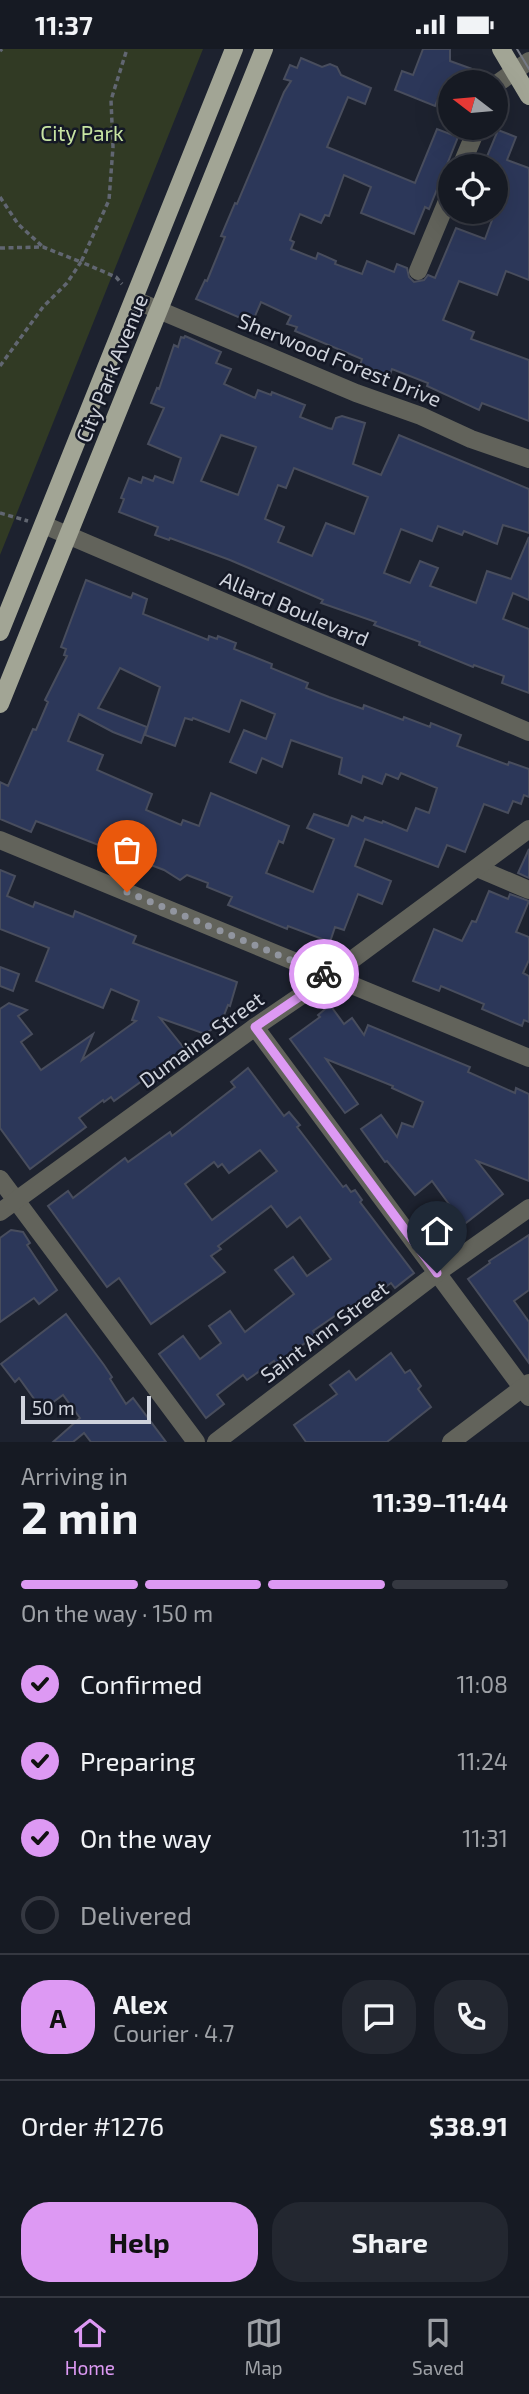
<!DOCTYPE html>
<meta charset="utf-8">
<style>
:root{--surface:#161a23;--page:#232730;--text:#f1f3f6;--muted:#9ea1a6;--line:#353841;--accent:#dd99f3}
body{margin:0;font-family:"Exo 2",sans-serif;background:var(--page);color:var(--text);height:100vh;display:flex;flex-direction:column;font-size:26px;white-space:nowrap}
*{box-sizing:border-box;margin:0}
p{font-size:23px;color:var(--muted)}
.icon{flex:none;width:38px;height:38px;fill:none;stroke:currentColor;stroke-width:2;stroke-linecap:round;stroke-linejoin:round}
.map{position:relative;height:1393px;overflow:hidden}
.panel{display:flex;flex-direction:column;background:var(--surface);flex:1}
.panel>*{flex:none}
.needle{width:46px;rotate:286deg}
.controls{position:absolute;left:438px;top:21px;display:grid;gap:14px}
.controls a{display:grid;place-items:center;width:70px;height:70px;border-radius:50%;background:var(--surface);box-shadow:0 7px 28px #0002,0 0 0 2px var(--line);font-size:35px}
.scale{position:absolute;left:21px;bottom:18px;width:130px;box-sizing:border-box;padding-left:7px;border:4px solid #cfd3dc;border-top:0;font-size:19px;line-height:24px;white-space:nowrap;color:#cfd3dc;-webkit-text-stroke:5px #141825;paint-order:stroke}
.pin{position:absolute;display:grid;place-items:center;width:60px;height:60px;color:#fff;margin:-72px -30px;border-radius:50% 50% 50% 0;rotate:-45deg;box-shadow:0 0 7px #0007}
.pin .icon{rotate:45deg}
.courier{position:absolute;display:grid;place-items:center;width:70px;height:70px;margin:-35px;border:5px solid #dd99f3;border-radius:50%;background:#fff;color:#222;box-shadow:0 2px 9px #0007}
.summary em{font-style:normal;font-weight:700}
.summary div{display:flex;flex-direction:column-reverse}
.summary{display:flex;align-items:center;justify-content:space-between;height:119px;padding:0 21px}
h1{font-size:46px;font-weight:700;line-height:52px}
.bar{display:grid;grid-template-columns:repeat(4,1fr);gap:10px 7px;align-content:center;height:84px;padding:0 21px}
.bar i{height:9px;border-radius:5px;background:var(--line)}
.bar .current{background:var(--accent)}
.bar p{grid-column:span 4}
.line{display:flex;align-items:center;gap:18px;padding:0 21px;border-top:2px solid var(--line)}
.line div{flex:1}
.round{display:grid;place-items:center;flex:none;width:74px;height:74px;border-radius:28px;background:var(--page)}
ol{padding:0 21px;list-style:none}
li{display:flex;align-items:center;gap:21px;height:77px}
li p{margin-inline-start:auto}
li .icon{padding:7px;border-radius:50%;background:var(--accent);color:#111;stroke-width:4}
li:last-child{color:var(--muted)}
li i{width:38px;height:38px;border:4px solid var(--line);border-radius:50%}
.cta{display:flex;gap:14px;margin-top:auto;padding:14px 21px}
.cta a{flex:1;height:80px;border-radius:28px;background:var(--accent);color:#111;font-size:28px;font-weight:700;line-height:80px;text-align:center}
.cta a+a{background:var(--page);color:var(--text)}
.status{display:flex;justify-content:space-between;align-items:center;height:49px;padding:0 35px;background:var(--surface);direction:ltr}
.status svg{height:19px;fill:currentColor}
.tab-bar{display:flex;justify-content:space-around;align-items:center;height:98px;border-top:2px solid var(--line);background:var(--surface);font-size:19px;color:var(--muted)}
.tab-bar a{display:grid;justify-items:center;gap:4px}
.tab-bar .current{color:var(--accent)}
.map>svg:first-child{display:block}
.green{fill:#313a24}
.building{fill:#2c3759;stroke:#484d5d;stroke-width:2;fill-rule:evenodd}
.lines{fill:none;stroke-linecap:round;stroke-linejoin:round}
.path{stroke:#616671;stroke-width:3.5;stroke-dasharray:5 3.5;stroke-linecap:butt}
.minor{stroke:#62635b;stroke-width:18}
.major{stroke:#a2a595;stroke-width:18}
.tram{stroke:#757984;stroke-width:2}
.done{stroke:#91959f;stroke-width:7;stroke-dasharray:0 12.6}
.route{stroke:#dd99f3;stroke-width:9}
.labels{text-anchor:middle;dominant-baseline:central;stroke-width:5;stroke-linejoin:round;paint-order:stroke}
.park-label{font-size:21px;fill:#c7e4a2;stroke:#141825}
.street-label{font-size:21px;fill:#cfd3dc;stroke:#141825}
</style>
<div class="status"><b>11:37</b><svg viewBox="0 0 49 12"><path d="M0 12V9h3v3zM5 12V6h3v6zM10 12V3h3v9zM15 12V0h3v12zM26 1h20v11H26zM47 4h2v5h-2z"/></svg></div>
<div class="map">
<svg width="529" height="1393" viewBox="0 0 529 1393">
<rect width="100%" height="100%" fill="#1d222f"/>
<polygon class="green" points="0,0 203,0 0,506"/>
<g class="building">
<polygon points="423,0 450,0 450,12 489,26 484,33 450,33 450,54 438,50 435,57 395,41 402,22 413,26"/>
<polygon points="301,9 322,18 330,15 337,18 341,26 371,39 365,55 348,48 327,98 415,134 437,80 458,88 429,160 425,158 414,185 361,164 371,138 344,126 329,167 325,166 321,174 300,165 290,191 294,193 291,200 316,210 318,204 336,212 335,215 362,225 367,212 394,223 397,215 407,219 409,228 414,233 424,231 428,226 435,229 456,179 485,190 495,163 495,117 483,117 498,81 516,88 507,111 529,119 529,231 506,222 497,246 459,232 443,271 474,283 471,290 529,311 529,372 482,354 479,361 427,337 428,334 392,320 389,328 360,316 362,310 295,282 297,278 287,275 291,267 261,253 252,274 196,250 205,231 207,232 225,188 221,187 235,154 237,155 284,43 291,32 284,30 290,16 297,19"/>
<path d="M185 287 221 303 216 314 231 320 224 335 255 349 258 341 271 346 272 343 305 356 300 368 328 379 332 380 336 369 342 367 365 374 353 415 381 426 399 386 529 440V484L503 476 497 495 464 482 462 486 438 477 432 492 401 480 384 524 410 534 420 512 438 519 430 537 476 554 487 522 511 530 529 488V551L513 544 503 570 529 580V644L502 634 504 627 474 616 473 618 419 596 420 593 374 576 376 573 321 554 323 551 230 511 170 489 169 491 155 486 158 478 119 463 124 450 121 449 129 429 141 434 143 428 153 432 155 427 173 434 181 409 148 395 164 359 151 354 157 339 159 340 174 296 178 298 181 288 184 289ZM221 386 256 398 238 446 201 432ZM294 419 368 448 354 485 326 474 312 507 278 493 284 478 265 470 278 436 286 439Z"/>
<path d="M86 531 131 549 133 544 147 550 143 565 208 591 209 587 217 590 218 587 236 594 234 600 272 615 271 619 308 634 306 639 329 648 363 660 364 656 403 671 404 668 430 678 431 674 461 686 457 697 508 716 509 713 529 720V748L524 746 521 755 513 752 508 764 484 755 465 803 447 796 438 818 365 790 355 817 391 832 382 855 358 845 344 881 335 878 330 893 288 877 287 880 228 856 232 848 207 838 208 834 187 826 180 831 164 821 36 772 31 783 0 770V733L8 737 33 680 36 681 48 653 45 651 67 607 64 606 66 600 61 598ZM120 619 160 638 145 686 175 697 185 669 192 671 193 669 229 683 241 651 275 665 266 690 244 681 230 713 256 724 262 709 282 718 291 691 342 709 339 725 361 734 363 727 382 735 386 725 398 730 401 724 437 739 429 764 416 759 407 782 383 772 382 774 365 768 363 772 352 767 348 777 314 765 307 779 334 790 313 843 266 824 279 792 283 794 289 777 211 744 199 777 183 771 181 776 146 761 152 745 97 721 103 706 68 692 79 665 113 683 141 694 147 678 98 659Z"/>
<polygon points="529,800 529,829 518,824"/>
<polygon points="0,821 15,827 7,847 33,858 35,853 73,868 75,862 136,887 133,894 237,933 230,957 228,956 221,974 205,985 160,969 187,1003 185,1005 188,1009 147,1039 142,1032 114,1052 111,1048 104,1053 103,1051 79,1069 86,1078 30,1120 0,1079 0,960 9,954 27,961 18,967 32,985 21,993 41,1021 93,985 82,1011 136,972 132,971 139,952 111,940 103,959 36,932 49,899 0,880"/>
<polygon points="489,842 508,850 510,845 529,852 516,883 529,888 529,911 523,924 529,927 529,973 524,971 522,977 482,960 484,955 441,937 439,942 413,932 434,880 462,892 472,872 476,873"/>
<polygon points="0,918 19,925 13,942 0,937"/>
<polygon points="330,956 344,975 352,969 364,986 368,976 470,1018 468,1023 515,1044 516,1039 529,1045 529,1132 477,1112 503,1145 453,1184 440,1167 451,1158 432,1132 415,1146 387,1112 385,1113 361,1080 381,1066 397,1088 402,1074 413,1078 423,1053 392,1039 393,1037 326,1010 358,1055 345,1064 290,990 320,968 318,966"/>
<path d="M248 1019 284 1067 289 1063 300 1076 297 1078 343 1138 346 1136 351 1143 355 1141 362 1151 360 1153 414 1224 395 1239 391 1234 346 1266 342 1262 313 1282 316 1286 276 1315 274 1312 247 1331 243 1326 217 1346 224 1355 206 1369 159 1305 183 1287 200 1310 221 1294 209 1277 230 1262 245 1283 294 1245 275 1221 293 1208 307 1227 331 1210 300 1168 287 1178 271 1157 218 1197 221 1200 211 1207 225 1223 151 1275 119 1229 107 1238 48 1157 68 1142 73 1149 125 1109 128 1113 170 1083 172 1087 235 1038 231 1033ZM260 1101 277 1122 212 1171 185 1135 214 1113 218 1118 222 1115 229 1124Z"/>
<polygon points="11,1181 23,1183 30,1194 27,1196 57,1241 39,1255 34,1249 0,1273 0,1189"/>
<polygon points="529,1186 529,1241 514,1252 529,1273 529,1314 468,1230 490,1214 489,1212"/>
<polygon points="66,1265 104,1316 112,1328 110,1330 126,1355 133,1349 166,1393 91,1393 84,1384 73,1393 53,1393 80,1369 63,1346 52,1354 49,1351 40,1358 19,1329 15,1333 1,1315"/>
<polygon points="391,1304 405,1324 410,1321 421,1337 418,1340 431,1358 387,1393 306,1393 294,1376 337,1345 330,1336 349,1322 356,1331"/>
</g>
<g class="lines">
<g class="path">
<polyline points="0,2 2,0"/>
<polyline points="0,148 18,175 42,197"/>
<polyline points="0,199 43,198 81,213 109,151 113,98 111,51 127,0"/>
<polyline points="0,317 43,258 67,234 81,213 116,228 122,235"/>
<polyline points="0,464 28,472"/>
</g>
<g class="minor">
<polyline points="495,36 529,12"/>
<polyline points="461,117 477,79"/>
<polyline points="418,222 450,145"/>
<polyline points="135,251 356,344 421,367 471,390 529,410"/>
<polyline points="44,476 529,683"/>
<polyline points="0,791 529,1009"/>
<polyline points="477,819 529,841"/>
<polyline points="255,978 529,1348"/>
<polyline points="0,1130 196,1393"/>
<polyline points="0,1163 255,978 330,927 529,780"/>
<polyline points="216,1393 437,1224 529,1159"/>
<polyline points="451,1393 529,1334"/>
</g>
<g class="major">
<polyline points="501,0 529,47"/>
<polyline points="0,583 234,0"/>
<polyline points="0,655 264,0"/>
</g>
<polyline class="tram" points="517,0 529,20"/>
</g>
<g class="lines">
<polyline class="done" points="127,843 324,925"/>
<polyline class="route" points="324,925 330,927 255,978 437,1224"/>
</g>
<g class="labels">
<g class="park-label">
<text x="82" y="83">City Park</text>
</g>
<g class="street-label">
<text transform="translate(340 310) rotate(22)">Sherwood Forest Drive</text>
<text transform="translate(111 319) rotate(-68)">City Park Avenue</text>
<text transform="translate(295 559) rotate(23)">Allard Boulevard</text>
<text transform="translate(201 990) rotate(-36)">Dumaine Street</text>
<text transform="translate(324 1282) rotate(-37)">Saint Ann Street</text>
</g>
</g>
</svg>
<div class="controls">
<a><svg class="needle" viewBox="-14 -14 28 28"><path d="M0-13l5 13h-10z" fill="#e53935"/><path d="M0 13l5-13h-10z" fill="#9ea1a6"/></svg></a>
<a><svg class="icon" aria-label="locate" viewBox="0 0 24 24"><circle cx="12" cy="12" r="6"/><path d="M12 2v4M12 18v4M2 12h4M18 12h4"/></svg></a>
</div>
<div class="scale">50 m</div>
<div class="pin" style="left:127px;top:843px;background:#ea580c"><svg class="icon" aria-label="bag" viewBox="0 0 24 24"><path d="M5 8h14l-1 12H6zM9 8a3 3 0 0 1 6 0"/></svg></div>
<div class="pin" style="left:437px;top:1224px;background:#1f2937"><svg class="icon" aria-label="home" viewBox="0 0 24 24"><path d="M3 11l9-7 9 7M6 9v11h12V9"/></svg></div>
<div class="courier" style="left:324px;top:925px"><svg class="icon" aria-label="bike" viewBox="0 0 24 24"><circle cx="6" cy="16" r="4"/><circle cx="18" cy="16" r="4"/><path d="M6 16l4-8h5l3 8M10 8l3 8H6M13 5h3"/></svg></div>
</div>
<section class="panel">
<div class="summary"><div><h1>2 min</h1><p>Arriving in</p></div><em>11:39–11:44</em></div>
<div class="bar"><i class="current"></i><i class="current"></i><i class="current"></i><i></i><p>On the way · 150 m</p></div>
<ol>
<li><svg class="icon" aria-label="check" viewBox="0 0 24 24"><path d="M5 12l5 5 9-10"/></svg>Confirmed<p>11:08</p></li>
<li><svg class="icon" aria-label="check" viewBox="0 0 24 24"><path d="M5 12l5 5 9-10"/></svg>Preparing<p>11:24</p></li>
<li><svg class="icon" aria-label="check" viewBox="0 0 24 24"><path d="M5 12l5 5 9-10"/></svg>On the way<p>11:31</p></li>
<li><i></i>Delivered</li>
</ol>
<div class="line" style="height:126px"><b class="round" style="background:var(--accent);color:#111">A</b><div><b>Alex</b><p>Courier · 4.7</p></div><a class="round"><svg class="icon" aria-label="chat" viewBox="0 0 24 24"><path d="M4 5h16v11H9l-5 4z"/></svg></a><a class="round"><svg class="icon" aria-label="phone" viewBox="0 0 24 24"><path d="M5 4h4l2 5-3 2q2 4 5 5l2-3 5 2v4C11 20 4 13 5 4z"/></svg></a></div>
<div class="line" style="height:91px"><div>Order #1276</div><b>$38.91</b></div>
<div class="cta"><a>Help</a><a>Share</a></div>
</section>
<nav class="tab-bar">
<a class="current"><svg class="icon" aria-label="home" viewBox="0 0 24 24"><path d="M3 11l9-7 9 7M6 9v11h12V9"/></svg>Home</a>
<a><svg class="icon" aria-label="map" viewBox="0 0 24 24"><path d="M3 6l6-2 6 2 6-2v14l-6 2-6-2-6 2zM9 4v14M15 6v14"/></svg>Map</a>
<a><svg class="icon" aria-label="saved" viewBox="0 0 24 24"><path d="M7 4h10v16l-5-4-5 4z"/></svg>Saved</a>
</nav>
